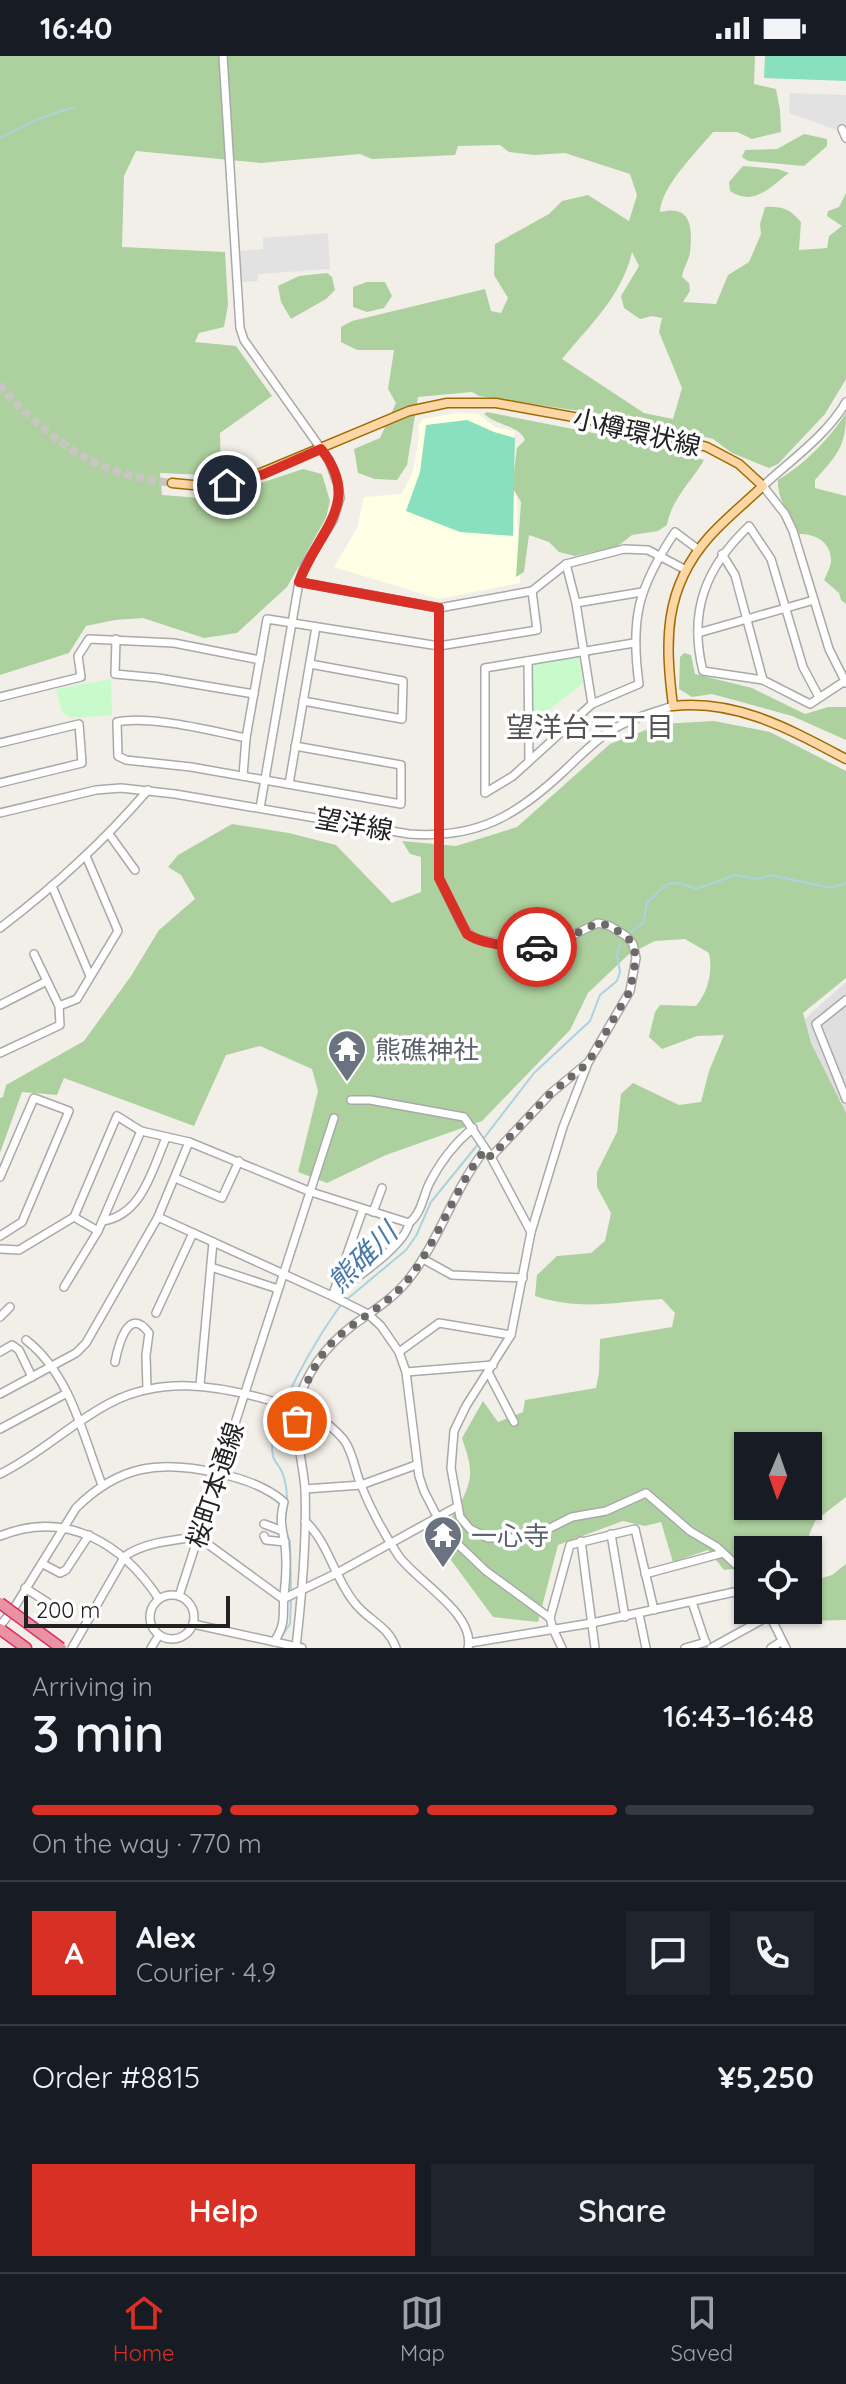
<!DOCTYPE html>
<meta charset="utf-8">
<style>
:root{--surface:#171b24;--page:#20242c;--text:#f1f3f6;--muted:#9ea1a6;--line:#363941;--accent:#d93025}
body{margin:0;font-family:Quicksand,"Noto Sans JP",sans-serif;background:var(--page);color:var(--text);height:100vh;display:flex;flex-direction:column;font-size:30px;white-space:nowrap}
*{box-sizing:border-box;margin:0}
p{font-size:26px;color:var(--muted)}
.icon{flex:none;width:44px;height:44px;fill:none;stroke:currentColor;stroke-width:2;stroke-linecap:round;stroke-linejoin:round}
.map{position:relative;height:1592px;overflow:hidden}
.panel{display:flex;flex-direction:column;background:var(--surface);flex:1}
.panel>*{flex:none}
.needle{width:52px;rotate:182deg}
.tools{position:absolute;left:734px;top:1376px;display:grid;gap:16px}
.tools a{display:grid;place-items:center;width:88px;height:88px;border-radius:0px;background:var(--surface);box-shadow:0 2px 6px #0004;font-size:40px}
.scale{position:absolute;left:24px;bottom:20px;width:206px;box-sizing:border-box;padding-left:8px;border:4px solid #222;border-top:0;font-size:22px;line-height:28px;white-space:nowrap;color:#222;-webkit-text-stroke:6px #fff;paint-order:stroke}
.pin{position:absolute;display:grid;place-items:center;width:68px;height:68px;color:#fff;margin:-34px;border:4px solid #fff;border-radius:50%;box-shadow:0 2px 8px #0007}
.courier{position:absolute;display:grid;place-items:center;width:80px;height:80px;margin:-40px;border:6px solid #d93025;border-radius:50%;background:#fff;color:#222;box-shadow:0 2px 10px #0007}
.head em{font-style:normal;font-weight:600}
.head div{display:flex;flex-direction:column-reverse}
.head{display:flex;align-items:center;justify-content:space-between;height:136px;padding:0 32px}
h1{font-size:52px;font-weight:600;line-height:60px}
.bar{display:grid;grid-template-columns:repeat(4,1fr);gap:12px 8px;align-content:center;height:96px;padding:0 32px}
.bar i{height:10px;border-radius:6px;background:var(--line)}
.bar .current{background:var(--accent)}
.bar p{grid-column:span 4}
.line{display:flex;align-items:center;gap:20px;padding:0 32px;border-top:2px solid var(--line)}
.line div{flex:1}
.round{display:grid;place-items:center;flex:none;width:84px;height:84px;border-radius:0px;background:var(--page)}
.cta{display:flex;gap:16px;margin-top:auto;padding:16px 32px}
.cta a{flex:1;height:92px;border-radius:0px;background:var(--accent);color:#fff;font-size:32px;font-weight:600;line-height:92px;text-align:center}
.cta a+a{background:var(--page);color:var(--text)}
.status{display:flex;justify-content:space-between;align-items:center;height:56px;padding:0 40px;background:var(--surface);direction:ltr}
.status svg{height:22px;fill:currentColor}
.menu{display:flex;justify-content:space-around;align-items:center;height:112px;border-top:2px solid var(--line);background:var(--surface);font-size:22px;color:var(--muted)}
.menu a{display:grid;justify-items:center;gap:4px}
.menu .current{color:var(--accent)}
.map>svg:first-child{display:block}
.residential{fill:#e0dfdf}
.education{fill:#ffffe5}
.forest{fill:#add19e;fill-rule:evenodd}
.park{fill:#c8facc}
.pitch{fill:#88e0be}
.parking{fill:#e2e2e2}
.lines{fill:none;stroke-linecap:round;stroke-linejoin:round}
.stream{stroke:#aad3df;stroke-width:2}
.major-tunnel{stroke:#c8c6c1;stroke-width:8;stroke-dasharray:8 4;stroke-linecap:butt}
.minor-casing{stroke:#a9a9a9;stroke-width:10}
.major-casing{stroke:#a06b00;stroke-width:11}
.highway-casing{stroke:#dc2a67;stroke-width:13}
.minor{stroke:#fff;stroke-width:7}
.major{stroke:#fcd6a4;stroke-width:8}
.highway{stroke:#e892a2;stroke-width:10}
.highway-bridge-casing{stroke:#dc2a67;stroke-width:13;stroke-linecap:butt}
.highway-bridge{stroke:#e892a2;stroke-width:10}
.done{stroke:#6b6a68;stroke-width:8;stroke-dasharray:0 14.4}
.route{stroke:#d93025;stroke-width:10}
.labels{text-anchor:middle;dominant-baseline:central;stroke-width:7;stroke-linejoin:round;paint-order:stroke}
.street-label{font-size:26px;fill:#222;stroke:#fff}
.worship-label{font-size:26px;fill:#5b616d;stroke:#fff;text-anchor:start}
.neighbourhood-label{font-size:28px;fill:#555;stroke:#fff}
.water-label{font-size:28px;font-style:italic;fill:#4a7aab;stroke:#fff}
</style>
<div class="status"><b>16:40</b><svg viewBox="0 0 49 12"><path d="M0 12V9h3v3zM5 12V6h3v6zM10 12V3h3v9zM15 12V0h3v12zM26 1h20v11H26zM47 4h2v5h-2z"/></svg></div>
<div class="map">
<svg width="846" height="1592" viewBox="0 0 846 1592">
<rect width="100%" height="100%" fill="#f2efe9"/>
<polygon class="residential" points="846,926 846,1076 797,970"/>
<polygon class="education" points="458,357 478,358 495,371 514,375 520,527 439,543 334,511 357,472 364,441 402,438 413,415 419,381 418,370 423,363"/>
<g class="forest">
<path d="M0 0H755L754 28 776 33 780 54 781 76 752 83 737 76H713C697 96 661 130 660 156 691 148 693 171 690 196 689 205 683 212 682 221L689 227 690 235 683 246 716 248 728 219 749 206 761 178 760 168 765 151C782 150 790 153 801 166L799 194 827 192 829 180 842 170 827 160 828 155 839 151 846 137V323L825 358 778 408 769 412 732 397 713 383 639 364 479 340 472 336 418 341 407 409 397 424 375 423 358 417 354 393 380 382 396 347 388 333 394 294H357L341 286V271L352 265 485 233 491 255 501 257 508 242 494 219 495 188 549 158 562 145 588 139 629 165 637 139 630 118 565 97 534 99 509 96 500 89 458 90 455 99 372 103 360 98 261 107 136 95 124 120 122 191 225 196 228 249 224 271 199 277 195 286 236 290 272 340 220 377 221 411 205 419 160 417 162 439 212 443 303 413 322 418 330 445 326 462 287 531 237 577 204 582 143 562 115 564 86 570 69 597 0 619ZM632 196 639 210 621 240 624 252 640 263 652 260 662 262 659 276 682 332 673 363 644 357 562 303C590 269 622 240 632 196Z"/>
<polygon points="804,78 827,83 827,90 804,110 748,105 742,101 745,94 777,93"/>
<path d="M743 110 778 113 789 117C770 131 754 151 730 135L729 126Z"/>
<polygon points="327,217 332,221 335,234 326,243 291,263 281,246 278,230 299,220"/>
<polygon points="367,226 385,226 392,240 384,252 367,256 353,251 353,231"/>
<path d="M487 356 639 386 704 404C691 426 671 444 667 469L658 475 632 479 618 490 575 500 559 496 549 486 529 479 524 516 516 521 521 446 512 431 517 392 525 384C519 369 497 370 484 358Z"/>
<path d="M846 357C846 391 837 399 815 424V432L846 440V548L841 544 839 537 824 524C826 519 831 510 831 505 831 485 815 478 799 478 791 459 777 445 778 424 805 408 829 383 846 357Z"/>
<polygon points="684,597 691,599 695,618 752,632 805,658 828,651 846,651 846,684 792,660 712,638 692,641 679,633 680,601"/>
<path d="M714 665 770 676 846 715V922L803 957 811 987 846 1057V1441L815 1465 803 1494H748V1511L724 1514 708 1494 673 1506 661 1466 645 1470 623 1465 558 1489 538 1566 493 1561 434 1481C449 1468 468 1440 470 1420 471 1407 466 1395 462 1382L483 1345 498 1366 523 1356 525 1344 596 1332 599 1317 600 1283 672 1271 675 1257 662 1243C615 1246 582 1255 535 1240L537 1219 557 1200 591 1197 605 1185 611 1157 597 1131V1116L617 1076 621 1038 633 1027 679 1049 701 1046 709 1015 724 979 697 980 662 993 649 981 655 956 660 949 696 950C708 936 713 916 709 897L685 883 655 885 629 898 588 937 570 974 482 1065 386 1099 327 1127 298 1116 318 1035 312 1013 260 990 226 999 194 1070 64 1022 57 1039 22 1036 0 1097V1042L3 1041 6 1029 84 985 131 920 159 874 195 843 181 819 168 811 178 799 232 768 289 777 336 789 392 847 421 836V801L410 798 402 785 456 790 517 771 610 688 661 668ZM748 1390H808V1450H748Z"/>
<polygon points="846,1508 846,1564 806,1565 800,1554 808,1554 808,1530 812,1525 832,1519"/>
</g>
<g class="park">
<polygon points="579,601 583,627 533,666 532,608"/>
<polygon points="111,623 112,659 71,662 62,656 56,633"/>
</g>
<g class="pitch">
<polygon points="765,0 846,0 846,25 764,22"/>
<polygon points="467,364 494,376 515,382 513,480 460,476 406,455 420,416 426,369"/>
</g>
<g class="parking">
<polygon points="790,37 846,39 846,74 834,73 789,57"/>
<polygon points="328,177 330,213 258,218 258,225 242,226 240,195 263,193 263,182"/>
</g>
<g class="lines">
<g class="stream">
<polyline points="0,82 38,63 74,51"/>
<polyline points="631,876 643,867 647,847 667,828 680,827 696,833 736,819 756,823 771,819 831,832 846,827"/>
<polyline points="484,1082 534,1017 590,965 600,939 617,925 620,916 617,899 620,888"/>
<polyline points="346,1244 406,1194 416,1180 431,1146 479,1087"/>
<path d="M285 1465C288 1450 288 1430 282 1416 280 1410 274 1406 273 1400 264 1368 321 1275 341 1249"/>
<polyline points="286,1475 290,1486 291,1536"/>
<polyline points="279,1584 290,1568 291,1542"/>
</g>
<path class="major-tunnel" d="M0 328C9 342 21 352 34 364 80 405 111 419 172 427"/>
<g class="minor-casing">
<g id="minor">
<polyline points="223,0 240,272 244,284 329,404 338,429 340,442 333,464 305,509 299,526 260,752"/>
<polyline points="842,73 846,82"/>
<path d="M846 346C827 379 791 404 763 430L785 458 793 475 829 593 846 627"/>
<polyline points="722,498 735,519 763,624"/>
<polyline points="566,508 576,547 592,648"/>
<polyline points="299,526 439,552 532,535 566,508 624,493 648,494 686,514"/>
<polyline points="576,547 642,536"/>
<polyline points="439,552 439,822 462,870 475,883 528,891 548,891 598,867 610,870 626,880 633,888 636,902 630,935 588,1007 563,1071 531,1176 511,1279 466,1350 454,1375 451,1412 460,1461 470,1473 488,1482 530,1482 572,1461 606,1455 646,1437 690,1475 717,1491 748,1520"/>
<polyline points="698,577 814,544"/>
<polyline points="116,583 115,618 158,622 254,638"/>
<path d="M634 587 485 612V737L513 720 592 648 639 628C630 562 638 532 675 476L699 494"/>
<polyline points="528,605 529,704"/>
<polyline points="0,641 81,621 78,600 89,583 174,587 260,604"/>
<path d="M819 641 803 611 771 503 749 470C706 511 688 555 703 615L763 624 810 648 845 625"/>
<polyline points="303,645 402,663 403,625 310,608"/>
<path d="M246 682C213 675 149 659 117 666L118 700 126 704 191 711 401 748V709L295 690"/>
<polyline points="0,687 79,668 82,707 0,727"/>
<polyline points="243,720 246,682 267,563 439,590 537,574 532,535"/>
<polyline points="289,728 316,571"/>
<path d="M0 757 96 734 121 732 175 738 409 778C476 783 515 761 563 716 578 702 593 686 610 675 630 663 651 657 673 650"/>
<polyline points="109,778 135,814"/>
<polyline points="52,830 90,920"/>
<path d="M0 872C54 831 104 785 148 734"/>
<polyline points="846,944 816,968 846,1043"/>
<polyline points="0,949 47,925"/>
<polyline points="59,950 77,943 118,875 86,800"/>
<polyline points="0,997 60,969 59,950 34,898"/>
<polyline points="351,1044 370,1044 464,1061 491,1101 531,1176"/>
<polyline points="491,1101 550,1038 586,1008"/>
<polyline points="0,1121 34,1042 69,1055 22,1166 0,1180"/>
<polyline points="175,1122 222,1142 239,1105"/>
<polyline points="373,1156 382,1132"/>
<polyline points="74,1161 98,1175"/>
<polyline points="158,1161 332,1240 368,1258 381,1270 399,1296 406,1316 419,1420 424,1435 445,1476 486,1515 550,1562"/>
<path d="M103 1165C142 1159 152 1114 166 1082"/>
<path d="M0 1193 19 1194 74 1161 117 1060 141 1075 189 1086 311 1136 409 1167C421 1158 423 1141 429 1128 440 1106 455 1087 473 1072"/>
<polyline points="423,1203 452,1219 523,1222"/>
<polyline points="211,1211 278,1233"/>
<polyline points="64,1231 98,1175 141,1075"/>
<polyline points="333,1238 363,1153"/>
<path d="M332 1240C352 1224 405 1191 409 1167"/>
<polyline points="156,1257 193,1177"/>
<polyline points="0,1261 10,1251"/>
<path d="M26 1284C70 1318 83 1379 102 1429"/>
<polyline points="0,1296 12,1289 19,1294 32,1321"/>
<polyline points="399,1296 439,1267 511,1279"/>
<path d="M115 1306C118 1291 128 1248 149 1277L146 1299 147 1333"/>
<polyline points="406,1316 493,1309"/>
<polyline points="488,1316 514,1366"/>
<polyline points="200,1329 213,1186"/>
<polyline points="0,1338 76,1297 86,1287 158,1161 189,1086"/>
<polyline points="0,1373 67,1337"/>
<path d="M0 1418C41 1398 72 1366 112 1346 162 1321 214 1329 265 1343 296 1352 323 1358 344 1384 353 1396 355 1415 361 1429 371 1454 383 1476 398 1499 415 1524 476 1558 468 1592"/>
<polyline points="305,1433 361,1429 416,1409"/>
<path d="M305 1465C328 1486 334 1521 354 1546 367 1564 388 1569 396 1592"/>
<polyline points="264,1468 280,1474"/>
<polyline points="611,1478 625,1561"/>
<path d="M0 1480C67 1453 123 1488 159 1543"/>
<polyline points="264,1480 266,1484 285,1486"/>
<polyline points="581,1485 595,1592"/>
<polyline points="43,1508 60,1517 66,1514 89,1479"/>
<polyline points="645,1518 723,1497"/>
<polyline points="25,1532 47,1546 49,1555"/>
<circle cx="172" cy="1561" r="22"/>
<polyline points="179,1540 334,1062"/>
<polyline points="692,1546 705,1585"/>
<polyline points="767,1554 786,1592"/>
<polyline points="639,1558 646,1592"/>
<polyline points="193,1568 302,1592"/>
<path d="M0 1570 14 1552 76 1452C119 1409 160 1404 217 1417 241 1422 266 1430 284 1446 279 1466 282 1470 285 1489 287 1506 286 1522 284 1539 282 1560 287 1566 274 1586"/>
<polyline points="470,1587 592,1567 748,1533"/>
<path d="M296 1591C302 1539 307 1485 305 1433 304 1413 292 1364 297 1349 306 1317 326 1290 352 1270 371 1256 393 1243 408 1224 440 1184 453 1134 485 1094"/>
<path d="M72 1592 125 1500C145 1486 174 1484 198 1481L283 1543 337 1517 458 1450"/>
<polyline points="151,1592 159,1579"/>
<polyline points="562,1592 553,1573 550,1562 570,1489 635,1473 654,1554"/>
<polyline points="685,1592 706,1586"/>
<polyline points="711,1592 769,1560"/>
<polyline points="771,1592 782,1585"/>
</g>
</g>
<g class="major-casing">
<path id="major" d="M172 427 193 429 239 426 409 355 447 347H496L651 375 707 391 739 408 763 430C745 447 725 463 709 481 663 533 665 586 673 650 737 643 791 674 846 703"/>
</g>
<g class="highway-casing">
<polyline id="highway" points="0,1573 26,1592"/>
</g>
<use href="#minor" class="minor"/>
<use href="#major" class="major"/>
<use href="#highway" class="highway"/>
<g class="highway-bridge-casing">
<polyline id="highway-bridge" points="0,1547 61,1592"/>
</g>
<use href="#highway-bridge" class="highway-bridge"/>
</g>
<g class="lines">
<path class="done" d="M297 1365C296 1351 299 1344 305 1331 314 1311 323 1294 339 1280 362 1260 392 1246 410 1221 440 1181 454 1133 485 1094L491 1101 550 1038 588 1007 630 935 636 902 633 888 626 880 610 870 598 867 548 891H537"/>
<path class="route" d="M227 429 264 418 321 393C364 447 317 476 299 526L439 552V822L467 878C485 890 516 891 537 891"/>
</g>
<defs>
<g id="temple-pin" transform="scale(2)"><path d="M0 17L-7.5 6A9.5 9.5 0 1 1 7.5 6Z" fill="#6b7280" stroke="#fff"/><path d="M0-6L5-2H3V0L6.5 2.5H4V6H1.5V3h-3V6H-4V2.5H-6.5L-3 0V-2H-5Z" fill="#fff"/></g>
</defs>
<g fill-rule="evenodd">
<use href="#temple-pin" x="347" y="993"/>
<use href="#temple-pin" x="443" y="1479"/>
</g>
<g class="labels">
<g class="street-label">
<text transform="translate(637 376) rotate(13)">小樽環状線</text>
<text transform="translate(354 768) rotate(10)">望洋線</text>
<text transform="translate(215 1429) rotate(-72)">桜町本通線</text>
</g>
<g class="worship-label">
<text x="375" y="993">熊礁神社</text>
<text x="471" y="1479">一心寺</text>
</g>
<g class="neighbourhood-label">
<text x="590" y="670">望洋台三丁目</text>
</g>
<g class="water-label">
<text transform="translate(362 1201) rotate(-45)">熊碓川</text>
</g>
</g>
</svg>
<div class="tools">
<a><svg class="needle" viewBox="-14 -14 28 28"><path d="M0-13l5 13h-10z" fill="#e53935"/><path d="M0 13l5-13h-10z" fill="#9ea1a6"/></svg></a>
<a><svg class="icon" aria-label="locate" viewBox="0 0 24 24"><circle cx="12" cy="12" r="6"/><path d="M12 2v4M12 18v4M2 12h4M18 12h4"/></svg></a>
</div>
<div class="scale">200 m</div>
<div class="pin" style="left:297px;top:1365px;background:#ea580c"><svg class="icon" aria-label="bag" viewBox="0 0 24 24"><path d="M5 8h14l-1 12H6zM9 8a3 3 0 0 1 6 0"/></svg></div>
<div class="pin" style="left:227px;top:429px;background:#1f2937"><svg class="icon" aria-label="home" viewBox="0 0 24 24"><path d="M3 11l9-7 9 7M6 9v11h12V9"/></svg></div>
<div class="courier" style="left:537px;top:891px"><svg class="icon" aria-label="car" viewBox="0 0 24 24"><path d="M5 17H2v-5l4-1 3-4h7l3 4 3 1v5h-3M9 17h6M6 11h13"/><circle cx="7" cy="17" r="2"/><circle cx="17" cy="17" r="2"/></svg></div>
</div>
<section class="panel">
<div class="head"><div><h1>3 min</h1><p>Arriving in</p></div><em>16:43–16:48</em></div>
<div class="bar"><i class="current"></i><i class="current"></i><i class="current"></i><i></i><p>On the way · 770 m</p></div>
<div class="line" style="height:144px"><b class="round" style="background:var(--accent);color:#fff">A</b><div><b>Alex</b><p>Courier · 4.9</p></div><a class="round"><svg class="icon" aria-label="chat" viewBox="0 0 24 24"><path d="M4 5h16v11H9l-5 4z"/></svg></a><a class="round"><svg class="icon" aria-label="phone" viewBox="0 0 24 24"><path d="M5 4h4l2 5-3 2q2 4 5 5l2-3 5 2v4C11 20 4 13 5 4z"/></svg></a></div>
<div class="line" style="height:104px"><div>Order #8815</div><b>¥5,250</b></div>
<div class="cta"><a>Help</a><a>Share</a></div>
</section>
<nav class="menu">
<a class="current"><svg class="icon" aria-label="home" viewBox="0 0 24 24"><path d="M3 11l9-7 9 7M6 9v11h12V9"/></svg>Home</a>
<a><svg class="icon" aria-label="map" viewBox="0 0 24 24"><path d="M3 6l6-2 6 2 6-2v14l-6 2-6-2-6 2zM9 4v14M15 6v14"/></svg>Map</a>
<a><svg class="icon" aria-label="saved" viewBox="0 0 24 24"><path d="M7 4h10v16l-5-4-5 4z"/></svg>Saved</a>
</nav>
